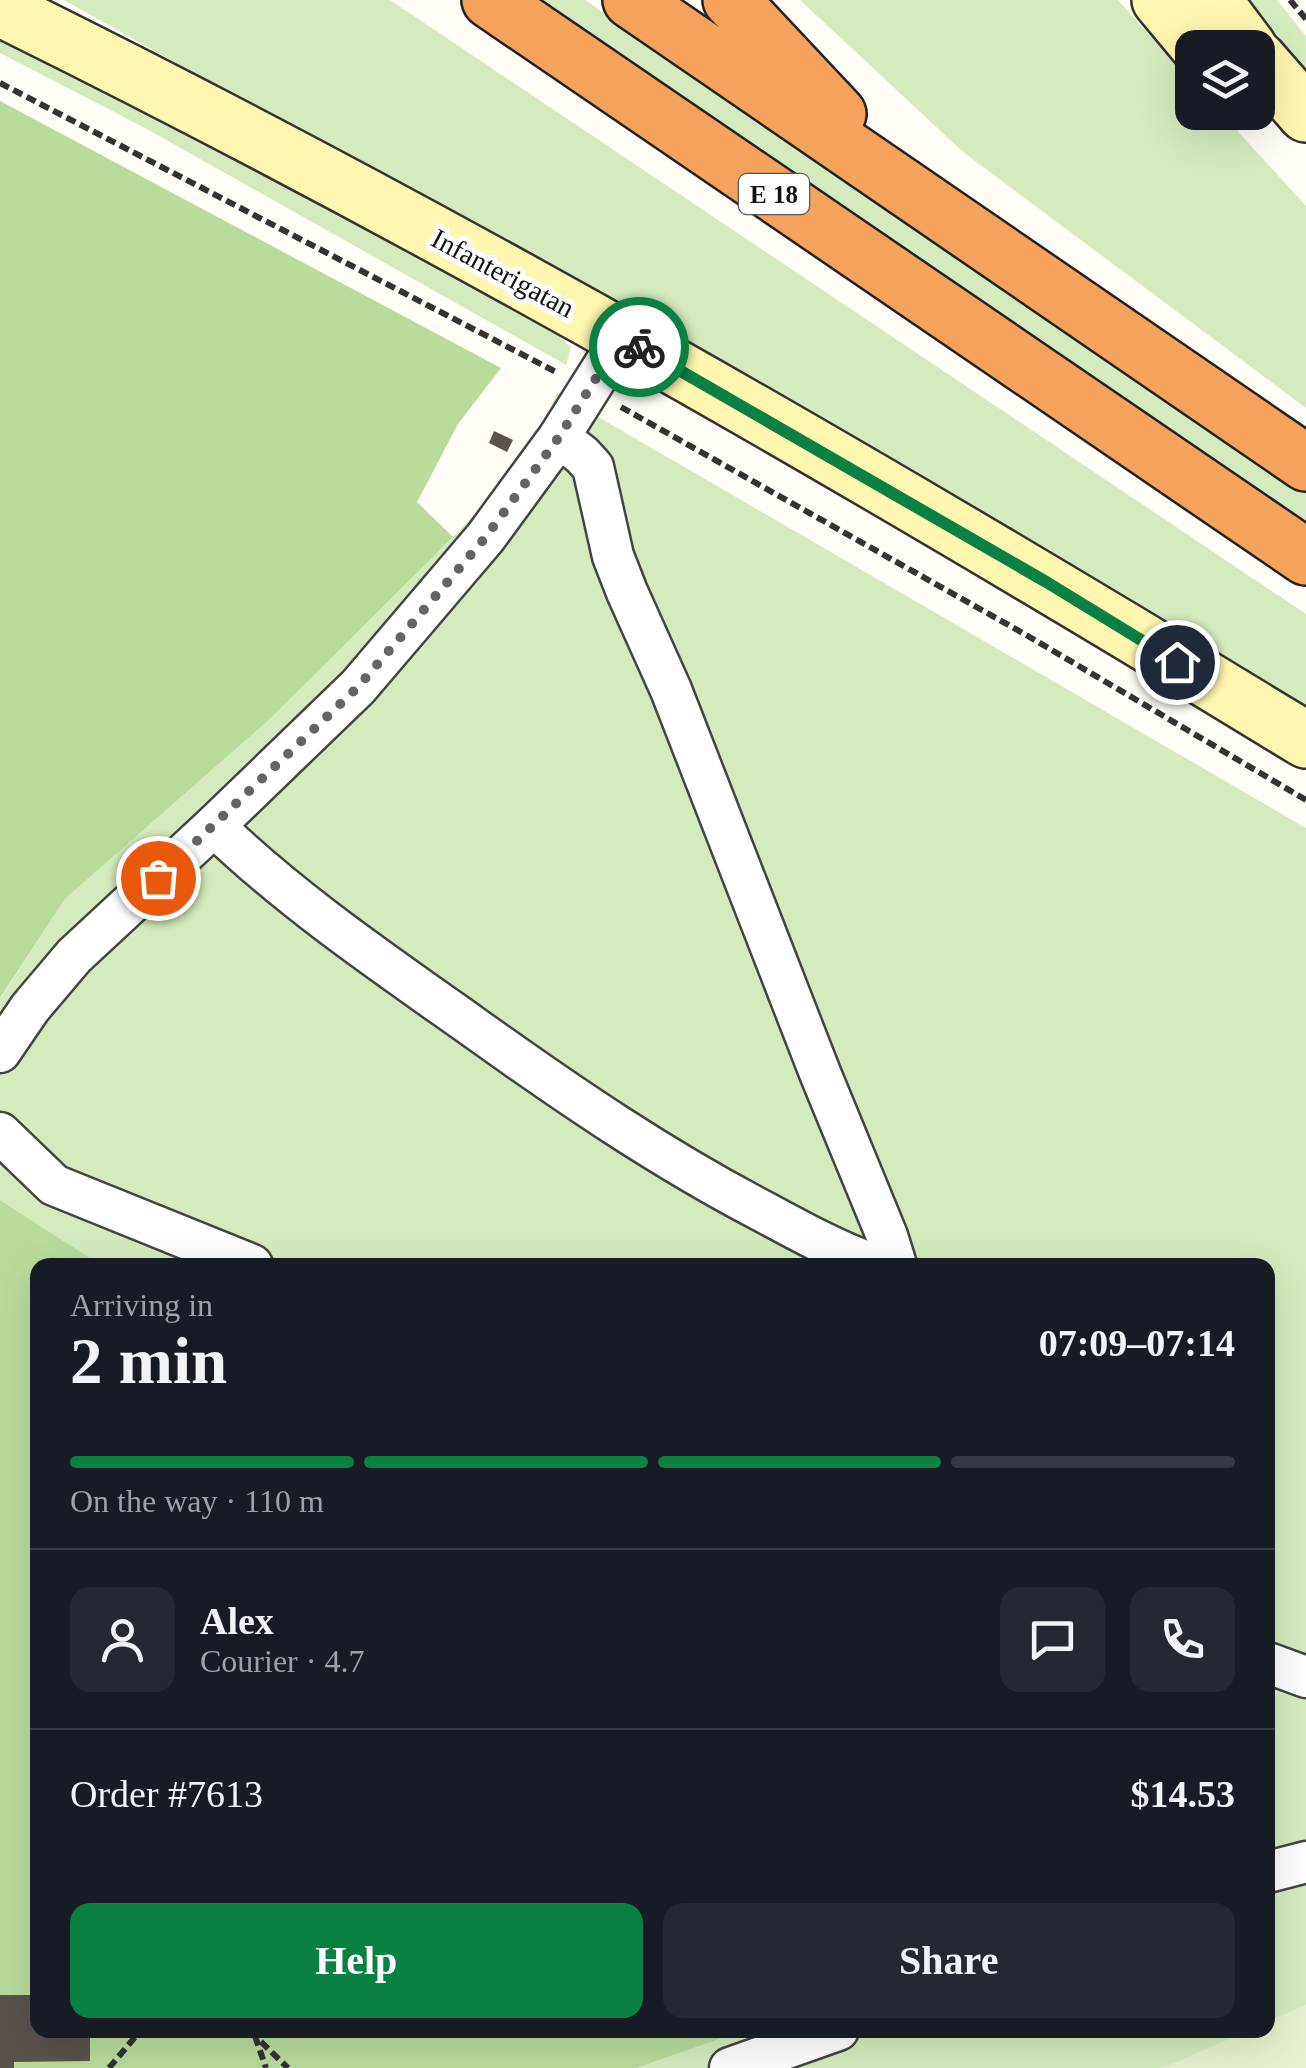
<!DOCTYPE html>
<meta charset="utf-8">
<style>
:root{--surface:#171b24;--page:#242831;--text:#f1f3f6;--muted:#9ea1a6;--line:#363941;--accent:#0b8043}
body{margin:0;font-family:Georgia,serif;background:var(--page);color:var(--text);height:100vh;display:flex;flex-direction:column;font-size:38px;white-space:nowrap}
*{box-sizing:border-box;margin:0}
p{font-size:32px;color:var(--muted)}
.icon{flex:none;width:55px;height:55px;fill:none;stroke:currentColor;stroke-width:2;stroke-linecap:round;stroke-linejoin:round}
.map{position:relative;flex:1;overflow:hidden}
.drawer{position:absolute;left:30px;top:1258px;width:1245px;height:780px;display:flex;flex-direction:column;background:var(--surface);border-radius:20px;box-shadow:0 10px 40px #0002}
.drawer>*{flex:none}
.buttons{position:absolute;left:1175px;top:30px;display:grid;gap:20px}
.buttons a{display:grid;place-items:center;width:100px;height:100px;border-radius:20px;background:var(--surface);box-shadow:0 10px 40px #0002;font-size:50px}
.pin{position:absolute;display:grid;place-items:center;width:85px;height:85px;color:#fff;margin:-42px;border:5px solid #fff;border-radius:50%;box-shadow:0 2px 10px #0007}
.courier{position:absolute;display:grid;place-items:center;width:100px;height:100px;margin:-50px;border:8px solid #0b8043;border-radius:50%;background:#fff;color:#222;box-shadow:0 2px 12px #0007}
.overview em{font-style:normal;font-weight:800}
.overview div{display:flex;flex-direction:column-reverse}
.overview{display:flex;align-items:center;justify-content:space-between;height:170px;padding:0 40px}
h1{font-size:65px;font-weight:800;line-height:75px}
.bar{display:grid;grid-template-columns:repeat(4,1fr);gap:15px 10px;align-content:center;height:120px;padding:0 40px}
.bar i{height:12px;border-radius:8px;background:var(--line)}
.bar .selected{background:var(--accent)}
.bar p{grid-column:span 4}
.line{display:flex;align-items:center;gap:25px;padding:0 40px;border-top:2px solid var(--line)}
.line div{flex:1}
.round{display:grid;place-items:center;flex:none;width:105px;height:105px;border-radius:20px;background:var(--page)}
.cta{display:flex;gap:20px;margin-top:auto;padding:20px 40px}
.cta a{flex:1;height:115px;border-radius:20px;background:var(--accent);color:#fff;font-size:40px;font-weight:800;line-height:115px;text-align:center}
.cta a+a{background:var(--page);color:var(--text)}
.map>svg:first-child{display:block}
.green{fill:#d5ebbd}
.forest{fill:#b9dc9c}
.pitch{fill:#e6f2cf}
.building{fill:#5a524d}
.lines{fill:none;stroke-linecap:round;stroke-linejoin:round}
.street-casing{stroke:#444;stroke-width:45}
.secondary-casing{stroke:#333;stroke-width:60}
.highway-casing{stroke:#222;stroke-width:60}
.path{stroke:#333;stroke-width:6;stroke-dasharray:10 5;stroke-linecap:butt}
.street{stroke:#fff;stroke-width:40}
.secondary{stroke:#fff6b0;stroke-width:55}
.highway{stroke:#f5a25d;stroke-width:55}
.done{stroke:#646461;stroke-width:10;stroke-dasharray:0 18}
.route{stroke:#0b8043;stroke-width:12}
.labels{text-anchor:middle;dominant-baseline:central;stroke-width:10;stroke-linejoin:round;paint-order:stroke}
.shield{fill:#fff;stroke:#585858;stroke-width:2.5}
.shield-label{font-size:25px;font-weight:bold;fill:#111}
.street-label{font-size:28px;fill:#111;stroke:#fff}
</style>
<div class="map">
<svg width="1306" height="2068" viewBox="0 0 1306 2068">
<rect width="100%" height="100%" fill="#fffdf5"/>
<g class="green">
<polygon points="64,0 390,0 1306,614 1306,711 667,339"/>
<polygon points="543,0 585,0 1306,493 1306,526"/>
<polygon points="800,0 1118,0 1192,82 1192,112 1221,113 1306,206 1306,408 963,152"/>
<polygon points="1238,0 1277,0 1306,36 1306,83"/>
<polygon points="0,27 135,91 551,329 571,347 566,365 145,128 0,53"/>
<polygon points="557,393 1306,828 1306,2005 1268,2022 1268,1265 101,1265 0,1200 0,999 65,899 270,719 453,537 523,464"/>
<polygon points="745,2030 1250,2030 1164,2068 637,2068"/>
</g>
<g class="forest">
<polygon points="0,101 501,368 458,424 417,502 453,537 270,719 65,899 0,998"/>
<polygon points="0,1200 101,1265 38,1265 38,2030 745,2030 637,2068 0,2068"/>
</g>
<polygon class="pitch" points="1306,2005 1306,2068 1164,2068 1250,2030 1268,2030 1268,2022"/>
<g class="building">
<polygon points="494,431 513,440 507,452 489,443"/>
<polygon points="0,1995 38,1995 38,2030 90,2030 90,2061 14,2062 14,2068 0,2068"/>
</g>
<g class="lines">
<g class="street-casing">
<g id="street">
<polyline points="559,437 582,455 593,467 613,556 627,592 671,690 820,1073 887,1236 896,1265"/>
<path d="M214 826C293 902 383 963 472 1026 567 1094 662 1159 766 1213 801 1232 838 1252 875 1265"/>
<polyline points="0,1052 30,1008 74,956 214,826 358,687 485,538 559,437 622,337"/>
<polyline points="0,1133 54,1185 252,1265"/>
<polyline points="1268,1663 1306,1677"/>
<polyline points="1268,1872 1306,1862"/>
<polyline points="730,2068 838,2030"/>
</g>
</g>
<g class="secondary-casing">
<g id="secondary">
<polyline points="1160,0 1200,48"/>
<polyline points="1213,0 1249,48"/>
<path d="M0 8C448 229 880 480 1306 740"/>
<polyline points="1258,59 1306,114"/>
</g>
</g>
<g class="highway-casing">
<g id="highway">
<polyline points="490,0 1306,557"/>
<polyline points="631,0 1306,463"/>
<polyline points="731,0 838,114"/>
</g>
</g>
<g class="path">
<polyline points="1290,0 1306,19"/>
<polyline points="0,83 558,373"/>
<polyline points="621,407 1028,636 1306,800"/>
<polyline points="252,2030 254,2035 288,2068"/>
<polyline points="255,2036 266,2068"/>
<polyline points="109,2068 141,2030"/>
</g>
<use href="#street" class="street"/>
<use href="#secondary" class="secondary"/>
<use href="#highway" class="highway"/>
</g>
<g class="lines">
<polyline class="done" points="158,878 358,687 485,538 559,437 622,337 639,347"/>
<polyline class="route" points="639,347 1048,583 1177,662"/>
</g>
<g class="labels">
<rect class="shield" x="739" y="174" width="70" height="40" rx="8"/>
<g class="shield-label">
<text x="774" y="194">E 18</text>
</g>
<g class="street-label">
<text transform="translate(503 273) rotate(28)">Infanterigatan</text>
</g>
</g>
</svg>
<div class="buttons">
<a><svg class="icon" aria-label="layers" viewBox="0 0 24 24"><path d="M12 4l9 5-9 5-9-5zM3 14l9 5 9-5"/></svg></a>
</div>
<div class="pin" style="left:158px;top:878px;background:#ea580c"><svg class="icon" aria-label="bag" viewBox="0 0 24 24"><path d="M5 8h14l-1 12H6zM9 8a3 3 0 0 1 6 0"/></svg></div>
<div class="pin" style="left:1177px;top:662px;background:#1f2937"><svg class="icon" aria-label="home" viewBox="0 0 24 24"><path d="M3 11l9-7 9 7M6 9v11h12V9"/></svg></div>
<div class="courier" style="left:639px;top:347px"><svg class="icon" aria-label="bike" viewBox="0 0 24 24"><circle cx="6" cy="16" r="4"/><circle cx="18" cy="16" r="4"/><path d="M6 16l4-8h5l3 8M10 8l3 8H6M13 5h3"/></svg></div>
<section class="drawer">
<div class="overview"><div><h1>2 min</h1><p>Arriving in</p></div><em>07:09–07:14</em></div>
<div class="bar"><i class="selected"></i><i class="selected"></i><i class="selected"></i><i></i><p>On the way · 110 m</p></div>
<div class="line" style="height:180px"><a class="round"><svg class="icon" aria-label="person" viewBox="0 0 24 24"><circle cx="12" cy="8" r="4"/><path d="M4 21q1-7 8-7t8 7"/></svg></a><div><b>Alex</b><p>Courier · 4.7</p></div><a class="round"><svg class="icon" aria-label="chat" viewBox="0 0 24 24"><path d="M4 5h16v11H9l-5 4z"/></svg></a><a class="round"><svg class="icon" aria-label="phone" viewBox="0 0 24 24"><path d="M5 4h4l2 5-3 2q2 4 5 5l2-3 5 2v4C11 20 4 13 5 4z"/></svg></a></div>
<div class="line" style="height:130px"><div>Order #7613</div><b>$14.53</b></div>
<div class="cta"><a>Help</a><a>Share</a></div>
</section>
</div>
